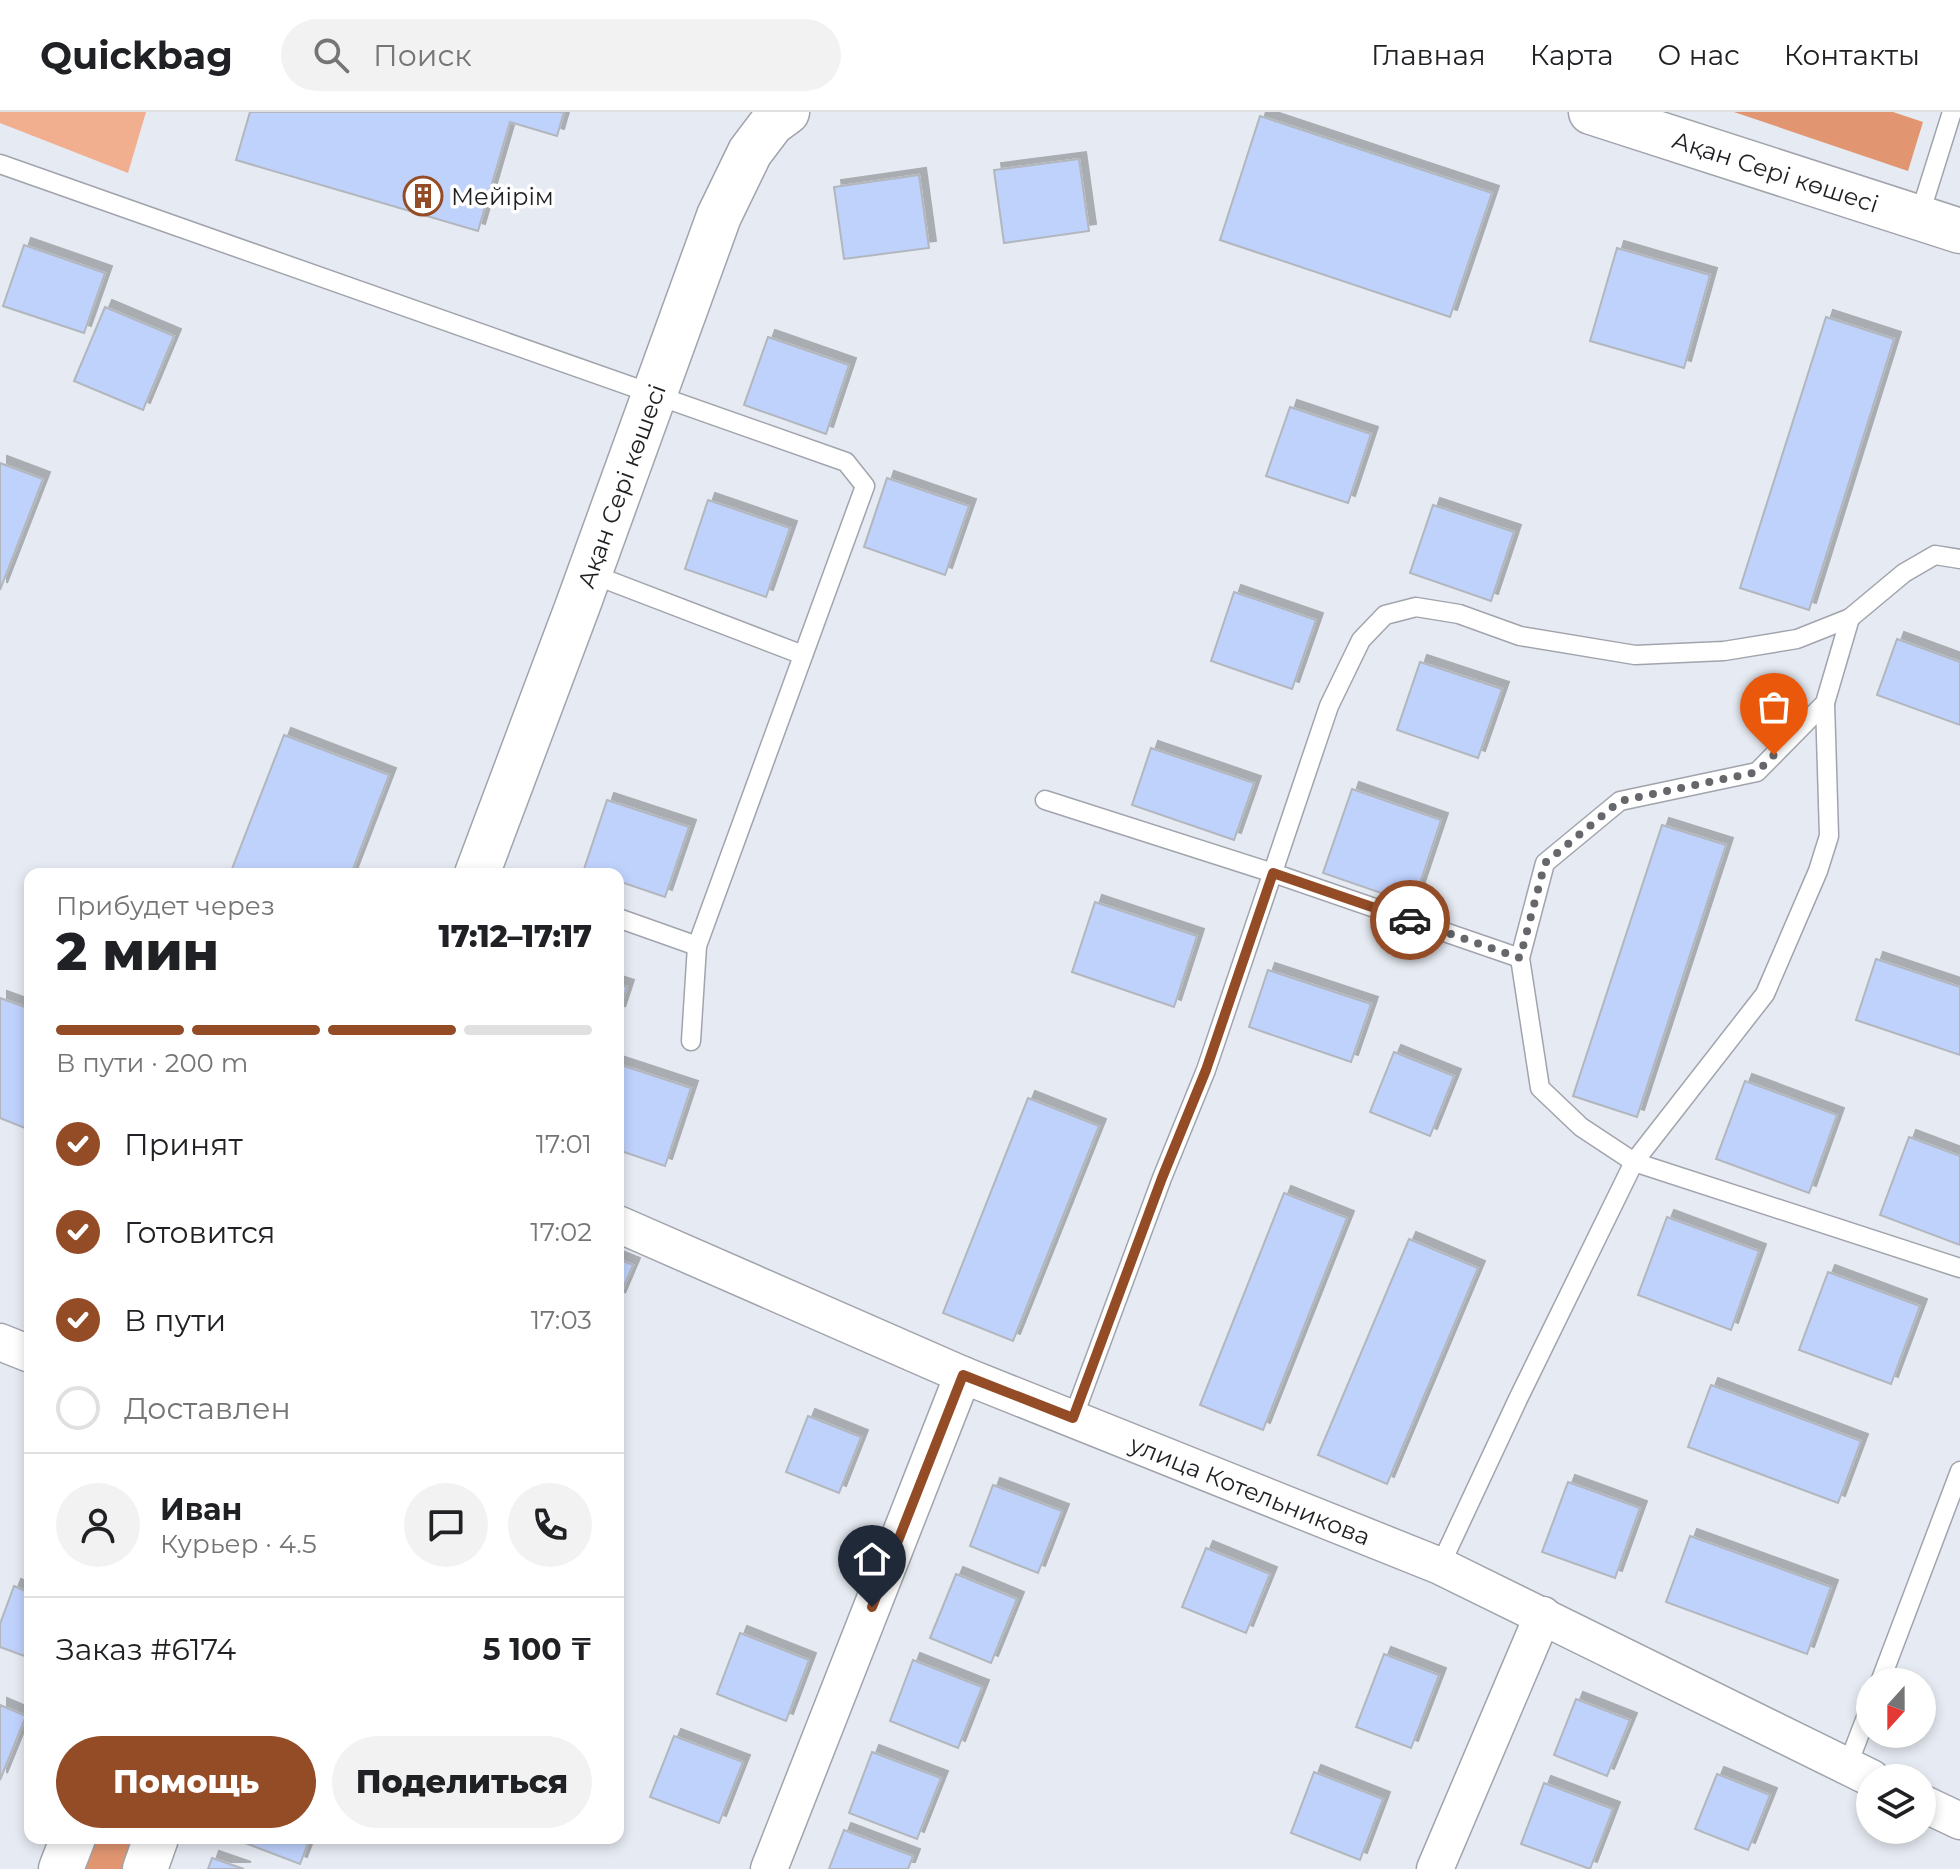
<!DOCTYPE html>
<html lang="ru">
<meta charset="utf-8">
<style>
:root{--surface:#fff;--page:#f2f2f2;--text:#202124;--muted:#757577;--line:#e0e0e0;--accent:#934c26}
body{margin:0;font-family:Montserrat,sans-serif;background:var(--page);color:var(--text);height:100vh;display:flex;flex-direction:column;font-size:30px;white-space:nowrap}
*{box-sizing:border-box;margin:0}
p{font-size:26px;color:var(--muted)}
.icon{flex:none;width:44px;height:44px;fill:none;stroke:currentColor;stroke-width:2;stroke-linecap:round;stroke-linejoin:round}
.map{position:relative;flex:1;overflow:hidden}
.drawer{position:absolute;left:24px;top:756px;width:600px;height:976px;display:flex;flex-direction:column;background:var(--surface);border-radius:16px;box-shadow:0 4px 12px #0003}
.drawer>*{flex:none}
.needle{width:52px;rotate:201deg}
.fabs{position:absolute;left:1856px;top:1556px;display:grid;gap:16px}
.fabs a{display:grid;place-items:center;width:80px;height:80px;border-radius:50%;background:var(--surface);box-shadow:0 4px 12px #0003;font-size:40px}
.pin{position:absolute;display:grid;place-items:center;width:68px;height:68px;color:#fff;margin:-82px -34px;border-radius:50% 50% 50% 0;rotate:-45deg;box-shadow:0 0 8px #0007}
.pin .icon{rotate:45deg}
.courier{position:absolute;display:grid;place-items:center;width:80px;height:80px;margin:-40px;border:6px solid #934c26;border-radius:50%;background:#fff;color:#222;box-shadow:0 2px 10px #0007}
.headline em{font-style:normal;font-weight:800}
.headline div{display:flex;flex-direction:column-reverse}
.headline{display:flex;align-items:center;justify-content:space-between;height:136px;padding:0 32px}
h1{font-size:52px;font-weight:800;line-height:60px}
.bar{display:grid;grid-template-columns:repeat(4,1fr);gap:12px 8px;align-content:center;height:96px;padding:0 32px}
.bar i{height:10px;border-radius:6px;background:var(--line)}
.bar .active{background:var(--accent)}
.bar p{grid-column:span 4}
.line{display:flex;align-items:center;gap:20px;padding:0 32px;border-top:2px solid var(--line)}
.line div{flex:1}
.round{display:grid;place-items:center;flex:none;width:84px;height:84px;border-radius:42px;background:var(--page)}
ol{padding:0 32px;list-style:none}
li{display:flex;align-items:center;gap:24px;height:88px}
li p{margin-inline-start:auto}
li .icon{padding:8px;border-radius:50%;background:var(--accent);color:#fff;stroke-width:4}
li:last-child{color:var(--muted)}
li i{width:44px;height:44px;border:4px solid var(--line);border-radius:50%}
.action{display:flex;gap:16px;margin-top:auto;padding:16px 32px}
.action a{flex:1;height:92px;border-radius:48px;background:var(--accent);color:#fff;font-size:32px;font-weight:800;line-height:92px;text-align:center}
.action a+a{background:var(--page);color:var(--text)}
header{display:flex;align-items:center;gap:48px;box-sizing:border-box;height:112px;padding:0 40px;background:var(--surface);border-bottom:2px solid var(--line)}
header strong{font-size:38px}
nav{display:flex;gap:44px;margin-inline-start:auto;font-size:28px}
.search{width:560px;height:72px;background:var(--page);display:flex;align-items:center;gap:20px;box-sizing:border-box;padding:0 28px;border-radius:44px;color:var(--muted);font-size:30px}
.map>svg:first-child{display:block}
.green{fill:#f1af8f}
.forest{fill:#e19671}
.building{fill:#bfd2fc;stroke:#b2b6bd;stroke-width:2;filter:url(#shadow)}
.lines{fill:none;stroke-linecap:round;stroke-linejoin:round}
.service-casing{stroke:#a1a4ac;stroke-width:21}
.minor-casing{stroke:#a1a4ac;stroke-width:39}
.tertiary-casing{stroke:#a1a4ac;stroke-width:47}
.service{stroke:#fff;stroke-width:18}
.minor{stroke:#fff;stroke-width:36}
.tertiary{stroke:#fff;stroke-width:44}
.done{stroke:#65676b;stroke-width:8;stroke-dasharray:0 14.4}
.route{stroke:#934c26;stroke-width:10}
.labels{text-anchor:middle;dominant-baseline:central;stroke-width:7;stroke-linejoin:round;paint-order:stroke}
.street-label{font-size:24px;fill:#1f2023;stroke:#fff}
.poi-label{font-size:24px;fill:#1f2023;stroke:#fff;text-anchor:start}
</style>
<header>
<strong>Quickbag</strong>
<div class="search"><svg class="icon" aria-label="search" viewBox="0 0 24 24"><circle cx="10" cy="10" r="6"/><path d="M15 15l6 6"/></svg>Поиск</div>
<nav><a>Главная</a><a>Карта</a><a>О нас</a><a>Контакты</a></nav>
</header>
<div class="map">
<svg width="1960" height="1757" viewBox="0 0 1960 1757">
<defs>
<filter id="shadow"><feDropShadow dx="7" dy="-7" stdDeviation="0" flood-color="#0004"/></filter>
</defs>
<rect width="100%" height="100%" fill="#e6eaf2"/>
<polygon class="green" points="0,0 146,0 128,61 0,11"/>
<g class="forest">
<polygon points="1734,0 1893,0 1923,10 1908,59"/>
<polygon points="74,1726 154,1726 143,1757 62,1757"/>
</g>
<g class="building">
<polygon points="250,0 564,0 557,24 510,10 478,119 236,48"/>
<polygon points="1260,4 1492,81 1450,205 1220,128"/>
<polygon points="1079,47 1089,119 1004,131 994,58"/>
<polygon points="919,63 929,136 844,147 834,75"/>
<polygon points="24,133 105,161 84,221 3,194"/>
<polygon points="1617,136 1710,163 1684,256 1590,229"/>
<polygon points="105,195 174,224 143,298 74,269"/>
<polygon points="1826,205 1894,227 1809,498 1740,476"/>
<polygon points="768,225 849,253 826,322 744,293"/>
<polygon points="1290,295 1371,322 1348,391 1266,364"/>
<polygon points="0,351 43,367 0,478"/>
<polygon points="887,366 969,394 945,463 864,435"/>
<polygon points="708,388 790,416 766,485 685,457"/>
<polygon points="1433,393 1514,420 1491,489 1410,461"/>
<polygon points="1234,480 1316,508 1292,577 1211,549"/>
<polygon points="1897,527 1960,550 1960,613 1877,583"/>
<polygon points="1420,550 1502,577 1478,646 1397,618"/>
<polygon points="284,623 389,663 351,762 230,762"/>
<polygon points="1151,636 1254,671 1234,728 1132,693"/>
<polygon points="1352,677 1441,708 1413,792 1323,761"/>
<polygon points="607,688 689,715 665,785 618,769 618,762 599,762 584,757"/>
<polygon points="1662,713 1726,733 1637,1005 1573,984"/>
<polygon points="1095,790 1197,824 1174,895 1072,860"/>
<polygon points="1876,847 1960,875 1960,943 1856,908"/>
<polygon points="1268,858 1371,892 1351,950 1249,915"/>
<polygon points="618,872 627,875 618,902"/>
<polygon points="0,886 30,897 30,1018 0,1006"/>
<polygon points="1394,940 1454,964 1430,1024 1370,1000"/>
<polygon points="618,952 691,976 665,1054 618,1038"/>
<polygon points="1745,969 1837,1003 1809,1081 1716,1047"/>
<polygon points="1028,986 1099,1014 1013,1229 943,1201"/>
<polygon points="1909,1025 1960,1044 1960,1133 1880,1103"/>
<polygon points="1284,1081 1347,1106 1263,1318 1200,1293"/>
<polygon points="1667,1105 1759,1139 1731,1218 1638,1183"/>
<polygon points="1409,1127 1478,1156 1387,1372 1318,1343"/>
<polygon points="618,1147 633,1153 618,1188"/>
<polygon points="1828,1160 1920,1194 1891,1272 1799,1238"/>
<polygon points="1711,1273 1861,1329 1838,1391 1688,1335"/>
<polygon points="808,1304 861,1325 839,1381 786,1360"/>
<polygon points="1568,1370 1640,1396 1615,1466 1542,1440"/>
<polygon points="993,1373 1062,1399 1038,1461 970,1434"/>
<polygon points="1690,1424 1831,1475 1807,1542 1666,1490"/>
<polygon points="1206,1436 1270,1462 1246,1521 1182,1495"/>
<polygon points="956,1462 1017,1487 991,1551 930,1526"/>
<polygon points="14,1474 30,1481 30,1546 0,1535 0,1512"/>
<polygon points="740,1521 809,1548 786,1609 717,1582"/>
<polygon points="1384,1542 1439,1563 1411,1636 1356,1615"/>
<polygon points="913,1548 982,1575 958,1636 890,1609"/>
<polygon points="1576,1587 1630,1608 1607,1664 1554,1643"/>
<polygon points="0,1593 26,1604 0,1668"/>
<polygon points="674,1624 743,1650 719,1711 650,1685"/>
<polygon points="872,1640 941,1666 917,1727 849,1701"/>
<polygon points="1314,1660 1383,1687 1360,1748 1291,1721"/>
<polygon points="1717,1662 1770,1683 1748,1738 1695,1717"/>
<polygon points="1544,1671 1613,1697 1590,1757 1521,1732"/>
<polygon points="844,1718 913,1744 908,1757 829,1757"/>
<polygon points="232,1726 310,1726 300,1752"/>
<polygon points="212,1746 244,1757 208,1757"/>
</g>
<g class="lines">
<g class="service-casing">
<g id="service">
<polyline points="0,52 846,350 865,374 697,834 691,929"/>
<polyline points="1919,105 1952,0"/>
<polyline points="589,461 803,543"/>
<polyline points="1850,506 1825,591 1757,660 1620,689 1545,751 1520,846 1540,976 1581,1015 1634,1050 1960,1156"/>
<polyline points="1045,688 1273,761 1520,846"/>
<polyline points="618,806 697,834"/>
<polyline points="1073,1306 1162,1066 1206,958 1329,594 1361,528 1385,503 1416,495 1459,502 1520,524 1635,543 1724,539 1797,527 1850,506 1904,461 1935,443 1960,447"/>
<polyline points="1440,1454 1518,1287 1634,1050 1765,882 1818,759 1829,724 1825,591"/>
<polyline points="1880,1570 1960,1359"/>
<polyline points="1847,1655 1870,1595"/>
</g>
</g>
<g class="minor-casing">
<g id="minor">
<path id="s1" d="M618 1112 963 1263 1440 1454 1871 1666"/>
<polyline points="0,1230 30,1242"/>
<polyline points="1922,1691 1960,1709"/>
<polyline points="769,1757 963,1263"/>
<polyline points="1435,1757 1543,1503"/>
</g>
</g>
<g class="tertiary-casing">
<g id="tertiary">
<path id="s2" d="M1591 0 1960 119"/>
<path id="s3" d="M477 762 578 493 719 104 750 40 772 11 787 0"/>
<polyline points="61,1757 73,1726"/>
<polyline points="145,1757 156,1726"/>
</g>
</g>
<use href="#service" class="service"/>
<use href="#minor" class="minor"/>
<use href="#tertiary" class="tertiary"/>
</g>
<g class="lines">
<polyline class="done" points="1410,808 1520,846 1545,751 1620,689 1757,660 1774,643"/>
<polyline class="route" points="872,1495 963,1263 1073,1306 1162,1066 1206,958 1273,761 1410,808"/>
</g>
<defs>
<g id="building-ring" transform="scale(2)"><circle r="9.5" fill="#fff" stroke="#934c26" stroke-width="1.5"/><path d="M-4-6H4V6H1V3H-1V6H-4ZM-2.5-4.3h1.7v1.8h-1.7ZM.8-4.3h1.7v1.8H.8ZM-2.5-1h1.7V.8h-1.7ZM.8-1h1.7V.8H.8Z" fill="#934c26"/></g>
</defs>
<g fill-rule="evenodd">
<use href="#building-ring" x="423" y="84"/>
</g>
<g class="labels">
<g class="street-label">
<text stroke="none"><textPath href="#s2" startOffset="194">Ақан Сері көшесі</textPath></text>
<text stroke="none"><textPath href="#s3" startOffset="414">Ақан Сері көшесі</textPath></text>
<text stroke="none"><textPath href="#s1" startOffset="686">улица Котельникова</textPath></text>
</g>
<g class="poi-label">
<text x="451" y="84">Мейiрiм</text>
</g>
</g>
</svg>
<div class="fabs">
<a><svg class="needle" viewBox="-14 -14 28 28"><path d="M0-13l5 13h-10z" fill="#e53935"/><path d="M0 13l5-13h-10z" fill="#757577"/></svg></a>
<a><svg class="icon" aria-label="layers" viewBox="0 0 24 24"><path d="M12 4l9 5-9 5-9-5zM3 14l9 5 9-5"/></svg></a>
</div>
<div class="pin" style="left:1774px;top:643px;background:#ea580c"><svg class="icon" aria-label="bag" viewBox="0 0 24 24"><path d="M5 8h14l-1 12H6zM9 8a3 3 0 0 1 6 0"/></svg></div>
<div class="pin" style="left:872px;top:1495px;background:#1f2937"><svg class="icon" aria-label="home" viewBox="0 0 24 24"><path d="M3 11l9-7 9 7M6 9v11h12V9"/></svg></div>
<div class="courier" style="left:1410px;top:808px"><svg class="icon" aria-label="car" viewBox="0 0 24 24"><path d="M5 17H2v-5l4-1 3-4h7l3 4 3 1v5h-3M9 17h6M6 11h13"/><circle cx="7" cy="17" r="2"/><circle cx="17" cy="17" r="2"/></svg></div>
<section class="drawer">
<div class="headline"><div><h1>2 мин</h1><p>Прибудет через</p></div><em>17:12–17:17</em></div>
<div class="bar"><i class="active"></i><i class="active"></i><i class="active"></i><i></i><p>В пути · 200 m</p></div>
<ol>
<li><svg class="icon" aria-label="check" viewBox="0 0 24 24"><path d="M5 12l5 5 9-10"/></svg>Принят<p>17:01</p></li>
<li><svg class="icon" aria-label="check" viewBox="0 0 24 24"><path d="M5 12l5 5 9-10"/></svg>Готовится<p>17:02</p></li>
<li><svg class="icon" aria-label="check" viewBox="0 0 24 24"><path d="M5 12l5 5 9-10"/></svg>В пути<p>17:03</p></li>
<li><i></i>Доставлен</li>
</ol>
<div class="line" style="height:144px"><a class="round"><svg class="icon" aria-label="person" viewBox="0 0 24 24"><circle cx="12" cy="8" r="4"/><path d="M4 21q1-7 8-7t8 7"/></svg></a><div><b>Иван</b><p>Курьер · 4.5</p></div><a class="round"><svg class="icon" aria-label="chat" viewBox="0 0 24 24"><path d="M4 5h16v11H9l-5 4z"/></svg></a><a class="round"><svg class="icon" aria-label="phone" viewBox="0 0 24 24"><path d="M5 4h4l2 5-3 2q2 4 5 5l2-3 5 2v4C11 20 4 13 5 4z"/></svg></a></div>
<div class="line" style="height:104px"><div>Заказ #6174</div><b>5 100 ₸</b></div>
<div class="action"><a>Помощь</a><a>Поделиться</a></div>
</section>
</div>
